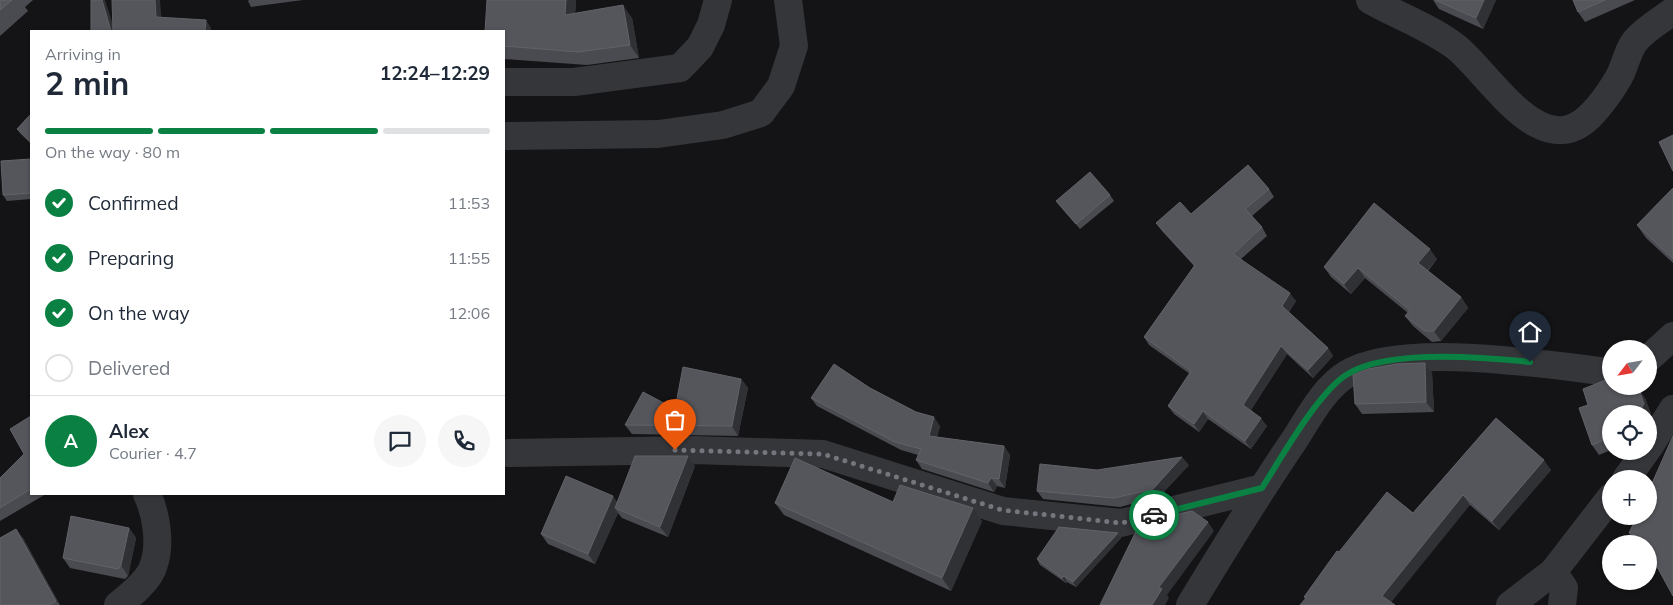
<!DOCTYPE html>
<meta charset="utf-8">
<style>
:root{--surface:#fff;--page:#f6f6f7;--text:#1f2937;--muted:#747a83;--line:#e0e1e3;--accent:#0b8043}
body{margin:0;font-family:Mulish,sans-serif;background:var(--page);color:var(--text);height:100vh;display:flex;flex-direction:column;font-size:19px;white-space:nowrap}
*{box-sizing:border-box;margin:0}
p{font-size:16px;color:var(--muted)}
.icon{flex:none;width:28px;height:28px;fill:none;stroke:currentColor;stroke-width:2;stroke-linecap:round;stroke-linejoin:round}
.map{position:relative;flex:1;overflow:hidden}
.side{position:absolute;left:30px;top:30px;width:475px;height:465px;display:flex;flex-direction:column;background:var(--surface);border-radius:0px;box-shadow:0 1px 4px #0004}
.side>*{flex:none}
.needle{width:32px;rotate:239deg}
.fabs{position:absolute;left:1602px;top:340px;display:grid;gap:10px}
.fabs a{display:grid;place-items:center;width:55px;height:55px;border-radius:50%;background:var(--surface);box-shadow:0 1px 4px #0004;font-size:25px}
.pin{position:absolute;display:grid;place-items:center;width:42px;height:42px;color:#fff;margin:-51px -21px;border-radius:50% 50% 50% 0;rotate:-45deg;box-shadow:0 0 5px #0007}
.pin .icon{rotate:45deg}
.courier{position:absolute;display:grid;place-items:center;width:50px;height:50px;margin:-25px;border:4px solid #0b8043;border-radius:50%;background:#fff;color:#222;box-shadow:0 1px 6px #0007}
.summary em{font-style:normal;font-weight:700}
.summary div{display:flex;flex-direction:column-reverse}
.summary{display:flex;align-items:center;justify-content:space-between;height:85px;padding:0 15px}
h1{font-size:32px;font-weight:700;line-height:38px}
.bar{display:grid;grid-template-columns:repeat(4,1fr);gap:8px 5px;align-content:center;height:60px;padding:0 15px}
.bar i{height:6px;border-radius:4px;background:var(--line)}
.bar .selected{background:var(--accent)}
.bar p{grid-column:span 4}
.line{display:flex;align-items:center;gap:12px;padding:0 15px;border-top:1px solid var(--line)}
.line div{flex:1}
.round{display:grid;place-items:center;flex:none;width:52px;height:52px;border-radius:26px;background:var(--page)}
ol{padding:0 15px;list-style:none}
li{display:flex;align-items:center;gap:15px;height:55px}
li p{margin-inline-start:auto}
li .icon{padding:5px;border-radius:50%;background:var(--accent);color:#fff;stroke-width:4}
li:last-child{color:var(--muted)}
li i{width:28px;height:28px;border:2px solid var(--line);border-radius:50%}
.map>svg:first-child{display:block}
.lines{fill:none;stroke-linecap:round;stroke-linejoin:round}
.minor{stroke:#35363a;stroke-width:28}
.wall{fill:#4a4b51}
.shaded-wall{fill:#303135}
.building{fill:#54565b;stroke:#616369}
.done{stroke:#74767d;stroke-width:5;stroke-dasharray:0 9}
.route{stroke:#0b8043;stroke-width:6}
</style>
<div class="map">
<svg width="1673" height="605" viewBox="0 0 1673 605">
<rect width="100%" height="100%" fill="#141416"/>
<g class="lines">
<g class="minor">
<path d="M1370 0C1398 16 1430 27 1456 47 1490 74 1541 165 1590 116 1601 105 1614 87 1621 73 1626 62 1629 47 1637 39 1647 28 1661 20 1673 11"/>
<polyline points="504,82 574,82 680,68 700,47 711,25 718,0"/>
<polyline points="504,136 658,134 723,125 761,113 781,86 794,46 788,0"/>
<polyline points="1649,358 1673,336"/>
<polyline points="1649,447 1673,409"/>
<polyline points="508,453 693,450 823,454 1003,511 1121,523 1262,488"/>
<polyline points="1626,479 1646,451"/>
<polyline points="1553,572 1564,588 1562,605"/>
<path d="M118 605C131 595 150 580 154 564 161 543 156 513 147 494"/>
<path d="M1190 605C1224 549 1258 493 1295 439 1309 417 1324 388 1347 374 1401 341 1547 365 1611 372"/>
<polyline points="1510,605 1553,572 1611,497"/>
</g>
</g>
<g class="wall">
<polygon points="0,0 33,0 25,7 28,11 0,36"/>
<polygon points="249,0 303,0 251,7 248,1"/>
<polygon points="487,0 576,0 575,14 632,18 639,58 587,65 504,59 504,31"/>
<polygon points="1433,0 1496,0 1483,29 1439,9"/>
<polygon points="1573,0 1635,0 1585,22 1578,12"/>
<polygon points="31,114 31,144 21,134 17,129"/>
<polygon points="31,159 31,199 7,201 3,195"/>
<polygon points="1673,188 1673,263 1646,238 1637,225"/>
<polygon points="1269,189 1274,197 1252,216 1262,227 1267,236 1241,259 1296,301 1289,312 1328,348 1333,356 1313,378 1287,354 1251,410 1267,426 1251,449 1208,419 1199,432 1174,414 1168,406 1190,374 1149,345 1144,337 1194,266 1162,231 1156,223 1191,214"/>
<polygon points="1110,195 1114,201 1080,229 1056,201"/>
<polygon points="1437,259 1428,271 1461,297 1468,308 1441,341 1432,342 1413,326 1405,316 1408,313 1365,278 1351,294 1331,277 1324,267"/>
<polygon points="1425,363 1432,373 1434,412 1362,414 1355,404"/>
<polygon points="741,379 748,388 738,436 632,434 625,425 675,409"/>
<polygon points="1628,386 1630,390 1645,398 1651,414 1649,418 1649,414 1611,414 1611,450 1599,455 1592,445 1588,405"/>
<polygon points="870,388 940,426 937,437 1004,446 1010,455 1005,488 997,486 994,492 922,469 916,460 918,455 901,450 817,406 811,398"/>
<polygon points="31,416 31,494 46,494 0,521 0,478 24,454"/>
<polygon points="1496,418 1551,470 1499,530 1470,505 1305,598 1304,597 1339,552 1413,513"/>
<polygon points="1189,465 1159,497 1120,507 1043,499 1037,491 1097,470"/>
<polygon points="695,466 668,537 622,518 618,513 595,564 548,544 541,534 617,502"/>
<polygon points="893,502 982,521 951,591 784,515 775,503"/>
<polygon points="1637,516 1649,544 1637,544 1629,533"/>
<polygon points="129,528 136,538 128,576 125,579 70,568 63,558"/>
<polygon points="1118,533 1121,538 1076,587 1067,582 1066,583 1040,565 1037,559"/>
<polygon points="23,538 60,605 0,605"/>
</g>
<g class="shaded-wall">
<polygon points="102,0 105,0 115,31 111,31"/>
<polygon points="155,0 160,0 162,26 156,17"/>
<polygon points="566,0 576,0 574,28 565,15"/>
<polygon points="1484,0 1496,0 1483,29 1476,18"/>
<polygon points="623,5 632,18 639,58 630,45"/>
<polygon points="206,20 211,28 211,31 205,31"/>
<polygon points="1430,249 1437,259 1425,273 1418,263"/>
<polygon points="1358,268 1365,278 1351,294 1344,284"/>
<polygon points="1290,293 1296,301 1287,314 1282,306"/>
<polygon points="1461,297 1468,308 1441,341 1434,331"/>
<polygon points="1281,346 1287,354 1249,413 1243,405"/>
<polygon points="1328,348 1333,356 1313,378 1308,370"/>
<polygon points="1425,363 1432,373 1434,412 1426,402"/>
<polygon points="741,379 748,388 738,436 732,426"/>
<polygon points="1625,386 1628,386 1634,401 1627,391"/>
<polygon points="1638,387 1645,398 1651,414 1649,418 1649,414 1638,414"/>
<polygon points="1203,411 1208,419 1199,432 1194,424"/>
<polygon points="934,417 940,426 935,444 929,436"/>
<polygon points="1261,418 1267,426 1251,449 1245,441"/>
<polygon points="1004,446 1010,455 1005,488 999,479"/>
<polygon points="688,456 695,466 668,537 660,527"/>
<polygon points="1182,457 1189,465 1159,497 1153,489"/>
<polygon points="1544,460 1551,470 1499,530 1492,521"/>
<polygon points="991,478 997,486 994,492 988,483"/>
<polygon points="1463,495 1470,505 1389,605 1382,596"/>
<polygon points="613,496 620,506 615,508 618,513 595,564 588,554"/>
<polygon points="973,508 982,521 951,591 942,578"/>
<polygon points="1208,522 1214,531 1167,595 1169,598 1165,605 1152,605 1159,587"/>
<polygon points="129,528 136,538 128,576 121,565"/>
<polygon points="16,529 23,538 60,605 56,601"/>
<polygon points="1118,533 1121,538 1076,587 1073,582"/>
<polygon points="1064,576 1067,582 1066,583 1062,578"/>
</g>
<g class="building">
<polygon points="0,0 12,0 0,10"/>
<polygon points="91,0 102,0 111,31 91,31"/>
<polygon points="112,0 155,0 156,17 206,20 205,31 113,31"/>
<polygon points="487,0 566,0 565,15 623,5 630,45 578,52 504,46 504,31 485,31"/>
<polygon points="1435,0 1484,0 1476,18"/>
<polygon points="1573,0 1605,0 1578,12"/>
<polygon points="31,114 31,142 17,129"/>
<polygon points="1673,135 1673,171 1659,142"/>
<polygon points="31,159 31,193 3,195 1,161"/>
<polygon points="1248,165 1269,189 1245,209 1262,227 1233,254 1290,293 1282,306 1328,348 1308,370 1281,346 1243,405 1261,418 1245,441 1203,411 1194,424 1168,406 1191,371 1144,337 1195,265 1156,223 1180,202 1191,214"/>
<polygon points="1090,172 1110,195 1076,224 1056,201"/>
<polygon points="1673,188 1673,259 1637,225"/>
<polygon points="1374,203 1430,249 1418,263 1461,297 1434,331 1425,331 1405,316 1410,310 1358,268 1344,284 1324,267"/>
<polygon points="1425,363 1426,402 1355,404 1353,375 1368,369 1397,364"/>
<polygon points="834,364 870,388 916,412 934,417 929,436 1004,446 999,479 991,478 988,483 916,460 921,449 895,442 811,398"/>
<polygon points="683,367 741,379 732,426 625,425 643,392 675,409"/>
<polygon points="1611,378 1611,386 1625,386 1627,391 1638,387 1644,404 1638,414 1611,414 1611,437 1592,445 1579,408 1588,405 1583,389"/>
<polygon points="31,416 31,489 0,508 0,478 24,454 10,429"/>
<polygon points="1496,418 1544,460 1492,521 1463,495 1382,596 1395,605 1300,605 1306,598 1304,597 1337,551 1339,552 1387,492 1413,513"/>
<polygon points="1673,436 1673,596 1649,552 1649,544 1644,544 1641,538 1629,533 1637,516 1649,516 1649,490"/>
<polygon points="635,456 688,456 660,527 615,508"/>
<polygon points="1182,457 1153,489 1114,498 1037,491 1040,464 1097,470"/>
<polygon points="795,458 893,502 900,485 973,508 942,578 775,503"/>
<polygon points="566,476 613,496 588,554 541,534"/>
<polygon points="1192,511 1208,522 1159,587 1162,589 1152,605 1100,605 1140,523"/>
<polygon points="71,516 129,528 121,565 118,569 63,558"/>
<polygon points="1059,527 1118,533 1073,582 1064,576 1062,578 1037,559"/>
<polygon points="16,529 56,601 49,605 0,605 0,538"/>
</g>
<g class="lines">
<polyline class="done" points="675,450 823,454 1002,510 1121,523 1154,515"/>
<path class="route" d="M1154 515 1262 488C1281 458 1318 393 1346 375 1385 349 1483 357 1530 362"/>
</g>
</svg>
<div class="fabs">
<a><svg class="needle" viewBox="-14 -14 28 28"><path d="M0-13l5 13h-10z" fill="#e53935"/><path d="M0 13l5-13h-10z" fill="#747a83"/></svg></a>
<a><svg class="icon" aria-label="locate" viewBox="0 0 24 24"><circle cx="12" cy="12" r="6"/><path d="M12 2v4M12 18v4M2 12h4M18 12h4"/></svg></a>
<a>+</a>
<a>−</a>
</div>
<div class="pin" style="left:675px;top:450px;background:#ea580c"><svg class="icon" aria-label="bag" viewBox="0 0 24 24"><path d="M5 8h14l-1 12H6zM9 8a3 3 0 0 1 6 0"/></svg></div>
<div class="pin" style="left:1530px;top:362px;background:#1f2937"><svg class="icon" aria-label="home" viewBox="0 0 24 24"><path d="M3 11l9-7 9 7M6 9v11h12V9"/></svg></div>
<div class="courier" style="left:1154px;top:515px"><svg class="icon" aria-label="car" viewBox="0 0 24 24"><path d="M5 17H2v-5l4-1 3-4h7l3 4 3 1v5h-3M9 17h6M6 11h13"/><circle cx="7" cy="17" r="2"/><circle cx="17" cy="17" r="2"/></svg></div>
<section class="side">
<div class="summary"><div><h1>2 min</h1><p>Arriving in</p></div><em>12:24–12:29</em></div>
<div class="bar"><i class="selected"></i><i class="selected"></i><i class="selected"></i><i></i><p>On the way · 80 m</p></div>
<ol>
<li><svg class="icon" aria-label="check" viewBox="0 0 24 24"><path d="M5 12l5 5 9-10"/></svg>Confirmed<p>11:53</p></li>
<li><svg class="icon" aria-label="check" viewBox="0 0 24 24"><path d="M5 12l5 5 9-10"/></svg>Preparing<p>11:55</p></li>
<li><svg class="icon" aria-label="check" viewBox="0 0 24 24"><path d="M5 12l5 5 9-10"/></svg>On the way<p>12:06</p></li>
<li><i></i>Delivered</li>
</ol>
<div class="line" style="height:90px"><b class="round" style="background:var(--accent);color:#fff">A</b><div><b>Alex</b><p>Courier · 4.7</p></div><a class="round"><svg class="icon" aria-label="chat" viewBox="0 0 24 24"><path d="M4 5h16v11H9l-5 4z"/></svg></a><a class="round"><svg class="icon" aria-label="phone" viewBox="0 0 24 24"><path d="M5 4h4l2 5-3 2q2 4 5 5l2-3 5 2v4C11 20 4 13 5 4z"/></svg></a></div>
</section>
</div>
